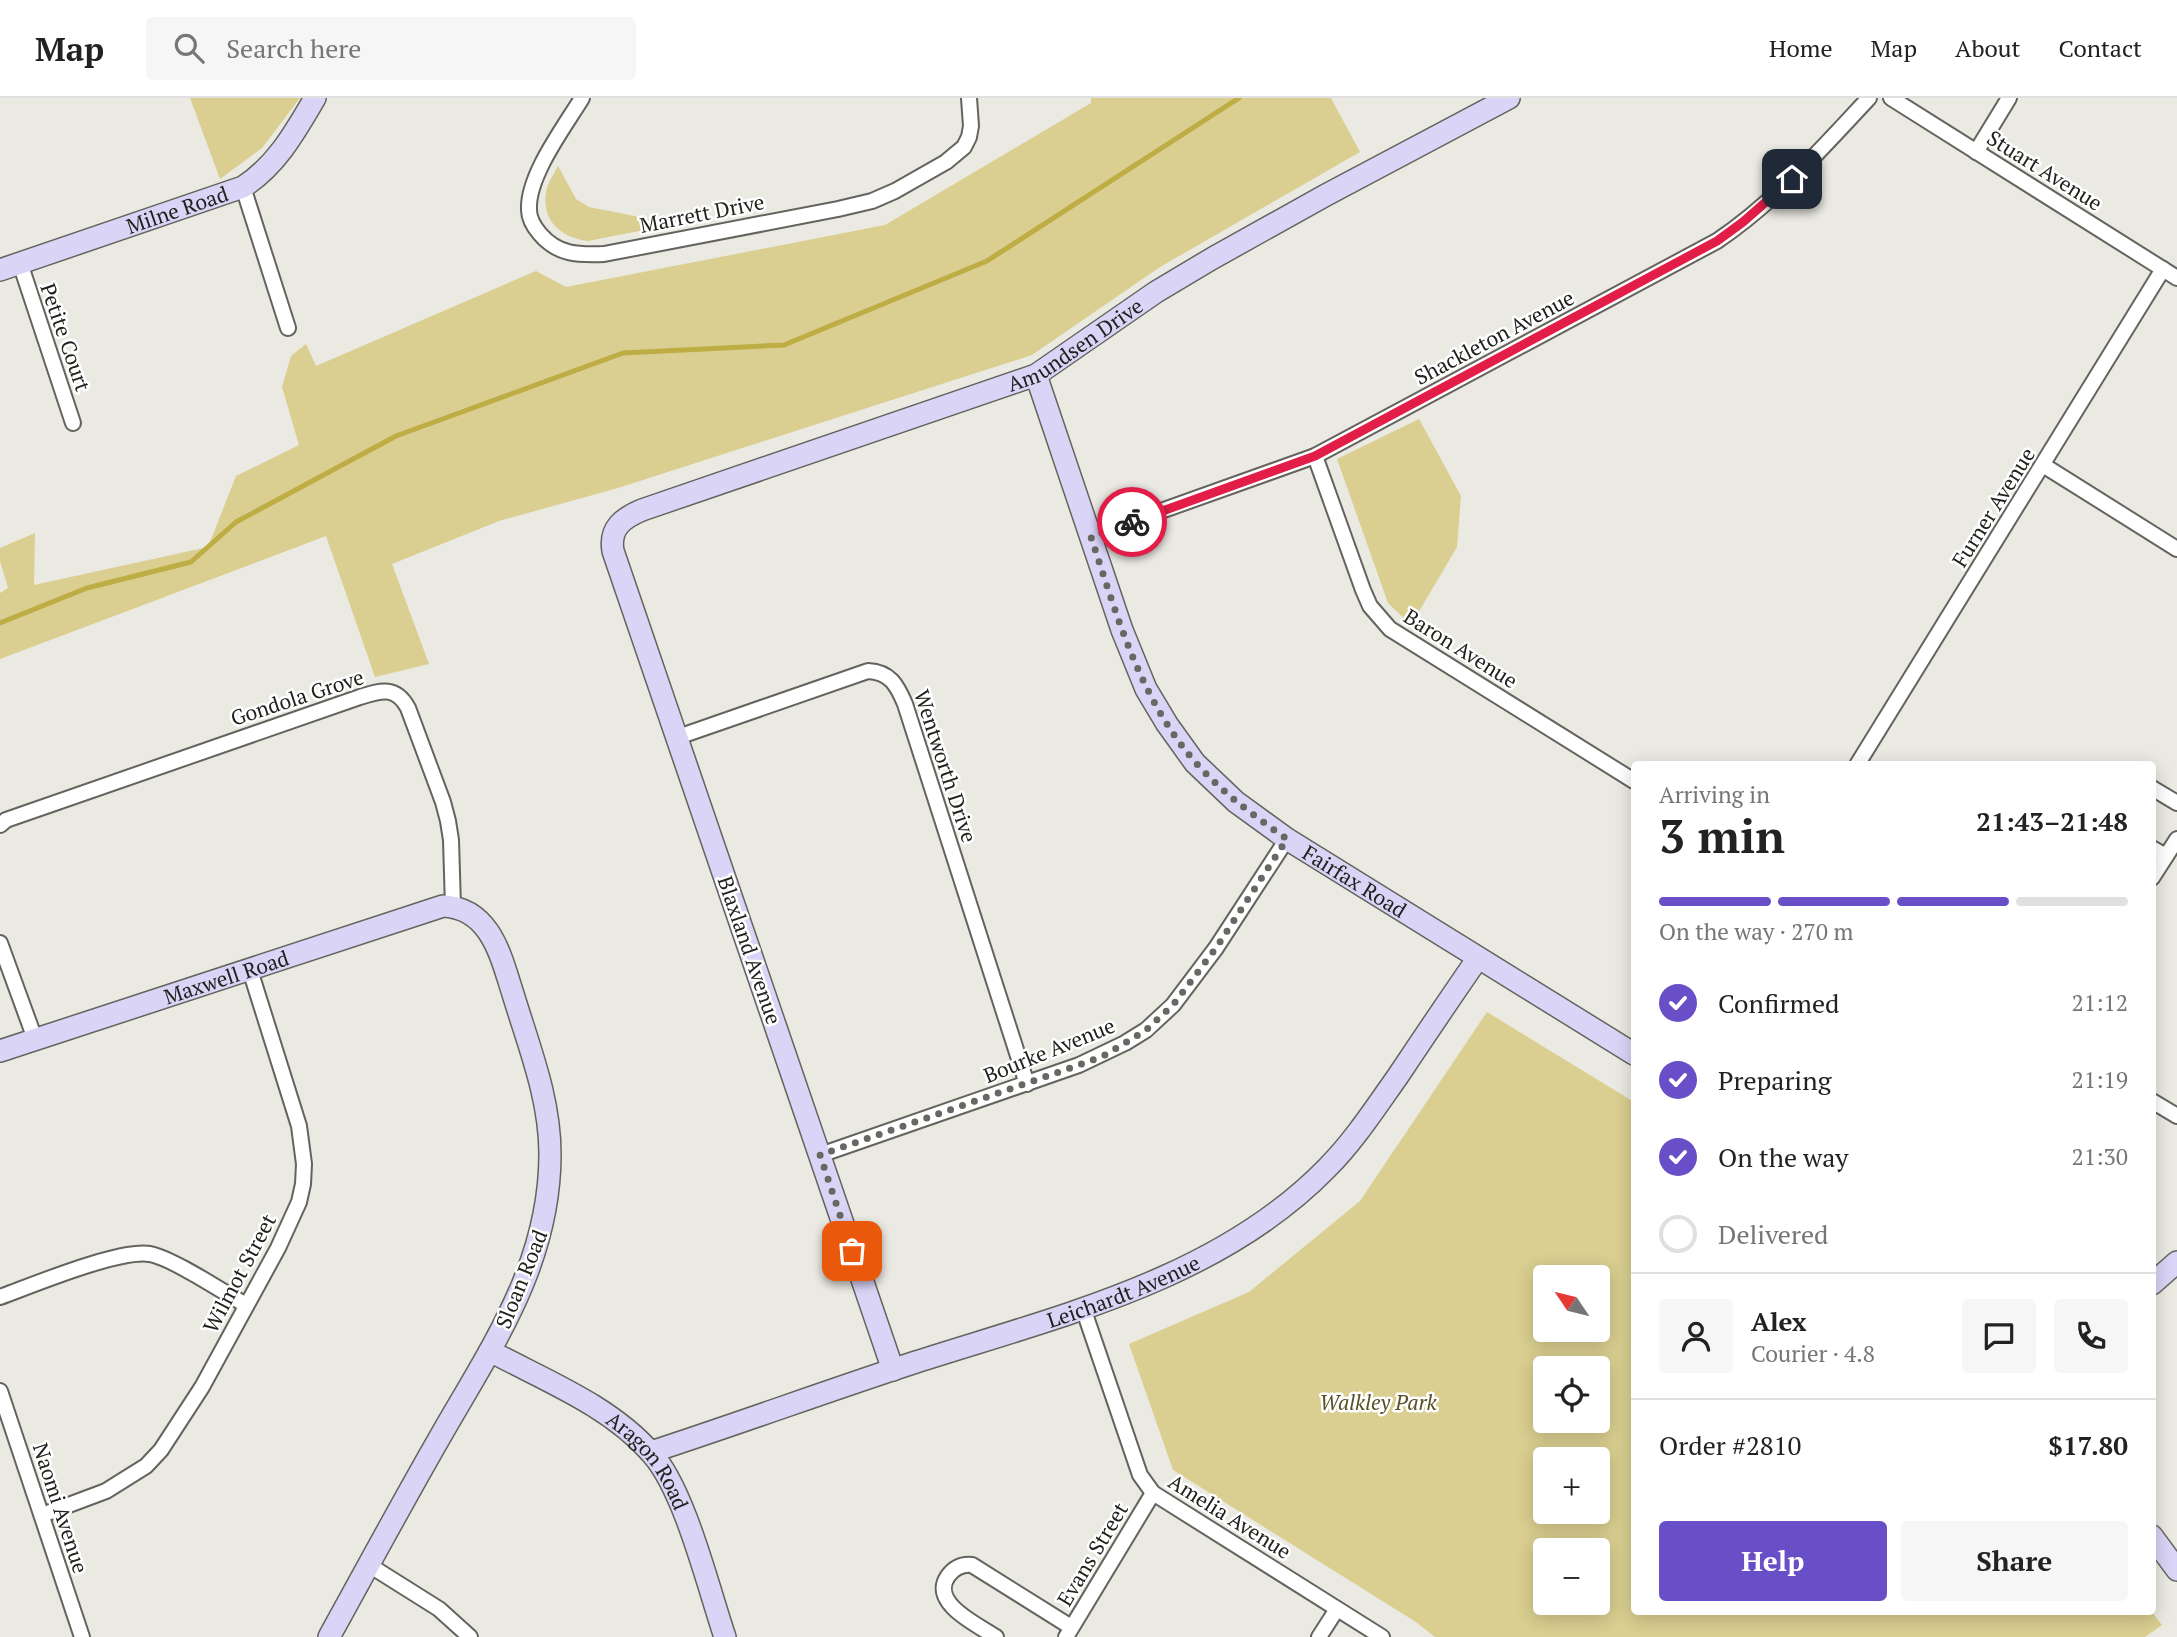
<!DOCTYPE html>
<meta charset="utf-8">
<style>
:root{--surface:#fff;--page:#f6f6f6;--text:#222;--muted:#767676;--line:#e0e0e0;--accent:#684ec7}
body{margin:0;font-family:"PT Serif",serif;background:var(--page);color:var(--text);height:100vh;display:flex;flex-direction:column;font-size:26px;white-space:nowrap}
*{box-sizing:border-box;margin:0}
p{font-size:23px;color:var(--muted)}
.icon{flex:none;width:38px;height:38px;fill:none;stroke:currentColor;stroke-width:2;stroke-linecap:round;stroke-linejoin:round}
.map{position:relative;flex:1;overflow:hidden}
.sheet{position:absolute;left:1631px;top:663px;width:525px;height:854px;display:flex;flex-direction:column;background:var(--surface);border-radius:7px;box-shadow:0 4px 18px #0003}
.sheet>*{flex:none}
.needle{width:46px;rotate:305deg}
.tools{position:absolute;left:1533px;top:1167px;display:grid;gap:14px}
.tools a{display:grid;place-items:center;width:77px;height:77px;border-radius:7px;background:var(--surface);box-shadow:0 4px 18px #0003;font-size:35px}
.pin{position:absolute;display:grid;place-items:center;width:60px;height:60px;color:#fff;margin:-30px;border-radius:14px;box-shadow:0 4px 10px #0006}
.courier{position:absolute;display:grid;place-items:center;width:70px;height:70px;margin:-35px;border:5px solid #e11d48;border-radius:50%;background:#fff;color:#222;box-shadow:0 2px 9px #0007}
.overview em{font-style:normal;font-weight:700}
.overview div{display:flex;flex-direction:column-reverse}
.overview{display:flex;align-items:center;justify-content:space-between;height:119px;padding:0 28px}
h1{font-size:46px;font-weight:700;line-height:52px}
.bar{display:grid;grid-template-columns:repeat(4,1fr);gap:10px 7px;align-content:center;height:84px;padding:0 28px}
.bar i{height:9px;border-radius:5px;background:var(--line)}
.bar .selected{background:var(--accent)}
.bar p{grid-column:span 4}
.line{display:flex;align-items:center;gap:18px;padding:0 28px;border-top:2px solid var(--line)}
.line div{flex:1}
.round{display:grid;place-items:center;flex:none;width:74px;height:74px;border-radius:7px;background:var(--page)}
ol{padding:0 28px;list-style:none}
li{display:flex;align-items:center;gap:21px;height:77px}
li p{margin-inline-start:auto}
li .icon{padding:7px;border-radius:50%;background:var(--accent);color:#fff;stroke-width:4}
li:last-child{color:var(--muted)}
li i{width:38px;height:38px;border:4px solid var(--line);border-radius:50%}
.button{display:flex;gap:14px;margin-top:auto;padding:14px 28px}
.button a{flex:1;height:80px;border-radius:7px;background:var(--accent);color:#fff;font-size:28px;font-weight:700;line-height:80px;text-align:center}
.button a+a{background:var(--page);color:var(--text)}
header{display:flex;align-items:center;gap:42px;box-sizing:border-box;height:98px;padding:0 35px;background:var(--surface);border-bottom:2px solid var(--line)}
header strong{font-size:33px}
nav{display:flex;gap:38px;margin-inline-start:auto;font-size:24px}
.search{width:490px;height:63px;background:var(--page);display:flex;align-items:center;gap:18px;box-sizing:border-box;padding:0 24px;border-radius:7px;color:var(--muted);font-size:26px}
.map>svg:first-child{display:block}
.green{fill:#dacf90;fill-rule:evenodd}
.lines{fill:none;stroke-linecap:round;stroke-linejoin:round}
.stream{stroke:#beac44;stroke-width:5}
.street-casing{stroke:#64635d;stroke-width:18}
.secondary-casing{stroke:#64635d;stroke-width:24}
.street{stroke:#fff;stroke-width:14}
.secondary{stroke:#dad4f7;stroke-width:21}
.done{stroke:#676763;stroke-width:7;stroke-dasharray:0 12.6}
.route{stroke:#e11d48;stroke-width:9}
.labels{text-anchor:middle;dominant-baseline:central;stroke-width:5;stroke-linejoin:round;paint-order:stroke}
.street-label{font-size:21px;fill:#21211e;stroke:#fff}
.park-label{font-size:21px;font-style:italic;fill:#585126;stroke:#fff}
</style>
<header>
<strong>Map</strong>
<div class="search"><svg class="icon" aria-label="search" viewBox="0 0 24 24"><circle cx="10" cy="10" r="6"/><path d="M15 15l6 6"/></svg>Search here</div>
<nav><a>Home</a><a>Map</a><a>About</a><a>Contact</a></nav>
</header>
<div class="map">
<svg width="2177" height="1539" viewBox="0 0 2177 1539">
<rect width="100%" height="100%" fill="#eae9e2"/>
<g class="green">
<polygon points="190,0 300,0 262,50 220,81"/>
<polygon points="1091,0 1331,0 1360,54 1160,169 1032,257 618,390 499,423 392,466 429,566 375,579 326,438 0,561 0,495 8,490 0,463 0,450 35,435 34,487 208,449 236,378 299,347 282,289 291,258 306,246 316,268 536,173 566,189 885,127 1091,5"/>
<path d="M558 68 576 101 589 109 675 126 588 143C562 140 541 123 546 94 547 86 554 76 558 68Z"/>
<polygon points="1419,321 1461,398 1457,449 1411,527 1388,505 1337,361"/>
<path d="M1487 914 1634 1004V1514H2152L2162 1527 2145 1539H1435L1416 1524 1173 1372 1129 1246 1249 1194 1360 1103ZM1545 1180H1598V1232H1545ZM1545 1270H1598V1323H1545ZM1545 1362H1598V1414H1545ZM1598 1452V1505H1545V1452Z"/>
</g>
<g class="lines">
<polyline class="stream" points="0,525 87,490 191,464 236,424 396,338 623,255 784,247 987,163 1239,0"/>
<g class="street-casing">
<g id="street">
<path d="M582 0C565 28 527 78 529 112 529 121 534 129 540 136 558 157 578 157 604 156L838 111 872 103 895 93 946 64 964 49 969 39 971 28 969 0"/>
<polyline points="1891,0 2177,180"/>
<polyline points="1976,54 2009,0"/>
<polyline points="243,89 288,230"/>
<polyline points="20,165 73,325"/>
<polyline points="1315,358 1363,492 1370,508 1390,531 1634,683"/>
<polyline points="2043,367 2177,451"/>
<path d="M1091 438 1315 358 1717 143C1775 104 1821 51 1869 0"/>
<path d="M678 639 868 573C890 574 897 587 905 606L1027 986"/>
<polyline points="1857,667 2163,171"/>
<polyline points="2152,690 2177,705"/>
<path d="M0 727 6 722 360 599C382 592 396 588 408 610L443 704 448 723 451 742 453 809"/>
<polyline points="2152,750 2166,758"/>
<polyline points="2152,780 2177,741"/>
<polyline points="0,845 35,941"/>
<polyline points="2152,1003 2177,1018"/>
<polyline points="820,1057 1079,967 1125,945 1146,932 1173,907 1216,850 1287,741"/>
<path d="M0 1199C33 1187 119 1151 150 1156 174 1161 223 1194 246 1207"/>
<polyline points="1083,1210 1140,1377 1153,1395 1382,1539"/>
<polyline points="0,1293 82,1539"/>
<polyline points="42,1417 106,1393 146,1368 161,1352 202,1289 278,1150 299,1104 303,1086 304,1066 299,1028 250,872"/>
<polyline points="369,1467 439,1511 470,1539"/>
<path d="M996 1539C978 1527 929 1505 948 1478 954 1470 962 1466 972 1467L1071 1529"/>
<polyline points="1066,1539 1153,1395"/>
<polyline points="1319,1539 1337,1511"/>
</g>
</g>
<g class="secondary-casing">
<g id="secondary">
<path id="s1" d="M0 172 243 89C277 67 295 34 315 0"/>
<path id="s2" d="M1036 277 1122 532 1146 591 1167 626 1195 665 1236 704 1287 741 1634 956"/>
<path id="s3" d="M0 953 443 808C491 810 501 859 513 896 529 949 550 1000 550 1056 550 1166 492 1248 440 1339 402 1405 366 1472 329 1539"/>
<polyline points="2152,1186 2177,1164"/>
<path id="s4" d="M490 1253C544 1282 611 1308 652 1356 685 1393 708 1489 725 1539"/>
<path id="s5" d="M893 1272 613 453C609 430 623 420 642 412L1036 277 1156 194 1213 160 1326 97 1509 0"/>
<path id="s6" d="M651 1354C740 1325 827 1293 916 1264 1059 1218 1219 1181 1327 1070 1354 1043 1376 1009 1398 978 1424 939 1451 899 1478 860"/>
<polyline points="2152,1438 2177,1472"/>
</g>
</g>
<use href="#street" class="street"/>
<use href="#secondary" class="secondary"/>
</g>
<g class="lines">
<path class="done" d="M852 1153 820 1057 1079 967 1103 958 1125 945 1146 932 1173 907 1216 850 1287 741C1254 718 1223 695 1196 665 1140 601 1117 518 1091 439L1132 424"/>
<polyline class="route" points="1132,424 1315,358 1717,143 1743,124 1792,81"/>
</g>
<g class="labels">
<g class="street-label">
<text transform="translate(2045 72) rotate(32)">Stuart Avenue</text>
<text stroke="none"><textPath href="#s1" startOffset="187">Milne Road</textPath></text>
<text transform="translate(702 115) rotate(-11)">Marrett Drive</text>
<text transform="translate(66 239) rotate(71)">Petite Court</text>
<text transform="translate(1494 239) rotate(-28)">Shackleton Avenue</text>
<text stroke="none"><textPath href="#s5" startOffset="1386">Amundsen Drive</textPath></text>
<text transform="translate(1993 409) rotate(-58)">Furner Avenue</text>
<text transform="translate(1461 550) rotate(32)">Baron Avenue</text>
<text transform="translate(297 599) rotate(-18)">Gondola Grove</text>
<text transform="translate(946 668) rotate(72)">Wentworth Drive</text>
<text stroke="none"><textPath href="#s2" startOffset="621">Fairfax Road</textPath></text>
<text transform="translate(750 852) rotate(71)">Blaxland Avenue</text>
<text stroke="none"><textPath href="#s3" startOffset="238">Maxwell Road</textPath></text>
<text transform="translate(1049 952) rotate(-22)">Bourke Avenue</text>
<text transform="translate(239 1175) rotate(-62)">Wilmot Street</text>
<text transform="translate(521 1181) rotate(-68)">Sloan Road</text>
<text stroke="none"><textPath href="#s6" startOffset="499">Leichardt Avenue</textPath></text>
<text stroke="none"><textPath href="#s4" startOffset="196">Aragon Road</textPath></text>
<text transform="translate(61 1410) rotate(72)">Naomi Avenue</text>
<text transform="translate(1230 1418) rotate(32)">Amelia Avenue</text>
<text transform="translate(1092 1456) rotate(-59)">Evans Street</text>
</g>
<g class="park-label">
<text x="1378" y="1304">Walkley Park</text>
</g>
</g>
</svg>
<div class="tools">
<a><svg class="needle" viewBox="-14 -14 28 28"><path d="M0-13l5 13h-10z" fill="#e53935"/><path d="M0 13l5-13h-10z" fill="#767676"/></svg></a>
<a><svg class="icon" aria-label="locate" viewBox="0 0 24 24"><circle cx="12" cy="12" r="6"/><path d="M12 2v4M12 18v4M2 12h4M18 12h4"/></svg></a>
<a>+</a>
<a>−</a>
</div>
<div class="pin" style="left:852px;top:1153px;background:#ea580c"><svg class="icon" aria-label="bag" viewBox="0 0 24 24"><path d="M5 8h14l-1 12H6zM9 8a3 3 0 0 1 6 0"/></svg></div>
<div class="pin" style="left:1792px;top:81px;background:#1f2937"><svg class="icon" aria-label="home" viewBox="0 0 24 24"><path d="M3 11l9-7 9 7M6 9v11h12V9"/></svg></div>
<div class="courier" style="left:1132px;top:424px"><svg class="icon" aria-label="bike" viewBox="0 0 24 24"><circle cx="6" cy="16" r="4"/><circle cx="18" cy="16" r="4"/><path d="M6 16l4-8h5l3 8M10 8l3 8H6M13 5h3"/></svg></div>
<section class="sheet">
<div class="overview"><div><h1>3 min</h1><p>Arriving in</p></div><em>21:43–21:48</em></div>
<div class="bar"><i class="selected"></i><i class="selected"></i><i class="selected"></i><i></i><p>On the way · 270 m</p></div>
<ol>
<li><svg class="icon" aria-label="check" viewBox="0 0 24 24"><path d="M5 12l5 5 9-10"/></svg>Confirmed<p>21:12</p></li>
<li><svg class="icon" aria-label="check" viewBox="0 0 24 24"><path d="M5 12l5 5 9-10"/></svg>Preparing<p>21:19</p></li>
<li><svg class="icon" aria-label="check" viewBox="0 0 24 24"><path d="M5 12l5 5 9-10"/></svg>On the way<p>21:30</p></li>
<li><i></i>Delivered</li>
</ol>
<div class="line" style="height:126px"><a class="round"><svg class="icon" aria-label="person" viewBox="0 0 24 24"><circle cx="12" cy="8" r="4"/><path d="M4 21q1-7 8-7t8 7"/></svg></a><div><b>Alex</b><p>Courier · 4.8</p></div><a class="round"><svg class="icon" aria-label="chat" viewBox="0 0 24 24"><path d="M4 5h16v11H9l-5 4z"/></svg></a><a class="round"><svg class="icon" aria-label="phone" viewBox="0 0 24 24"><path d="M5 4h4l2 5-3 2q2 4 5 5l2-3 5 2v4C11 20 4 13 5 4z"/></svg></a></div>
<div class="line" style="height:91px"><div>Order #2810</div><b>$17.80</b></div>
<div class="button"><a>Help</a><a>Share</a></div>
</section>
</div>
